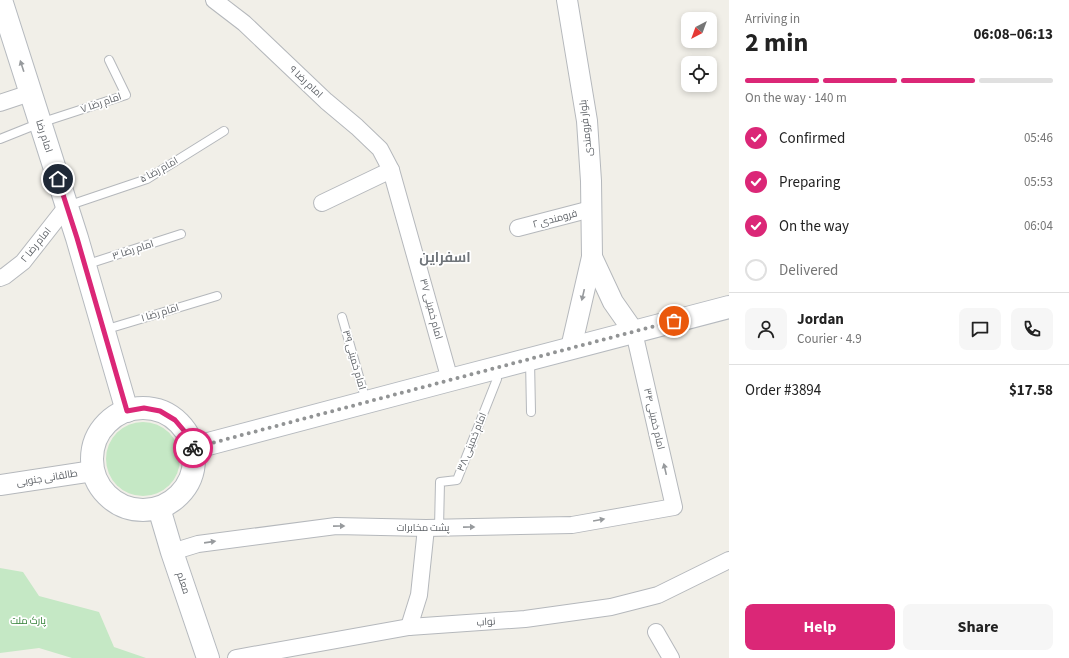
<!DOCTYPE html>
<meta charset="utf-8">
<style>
:root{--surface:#fff;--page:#f6f6f6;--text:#222;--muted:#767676;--line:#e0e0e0;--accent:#db2777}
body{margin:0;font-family:"Source Sans 3",Cairo,sans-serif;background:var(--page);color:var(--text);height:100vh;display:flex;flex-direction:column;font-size:15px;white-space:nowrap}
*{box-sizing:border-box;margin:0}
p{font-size:13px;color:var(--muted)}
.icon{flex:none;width:22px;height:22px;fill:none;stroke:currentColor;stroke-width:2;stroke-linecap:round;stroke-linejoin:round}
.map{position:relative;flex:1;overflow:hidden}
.drawer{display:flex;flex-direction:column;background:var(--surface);width:340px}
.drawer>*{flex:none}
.needle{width:26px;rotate:221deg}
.tools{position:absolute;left:681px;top:12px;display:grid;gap:8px}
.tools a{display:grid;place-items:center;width:36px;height:36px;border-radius:8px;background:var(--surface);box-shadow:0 2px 6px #0003;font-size:20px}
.pin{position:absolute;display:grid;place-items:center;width:34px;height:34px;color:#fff;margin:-17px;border:2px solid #fff;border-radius:50%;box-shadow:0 1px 4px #0007}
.courier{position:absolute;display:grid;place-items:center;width:40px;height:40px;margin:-20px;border:3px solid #db2777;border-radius:50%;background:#fff;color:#222;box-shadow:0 1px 5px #0007}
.summary em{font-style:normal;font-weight:700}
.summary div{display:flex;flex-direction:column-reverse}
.summary{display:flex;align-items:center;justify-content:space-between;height:68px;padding:0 16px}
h1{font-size:26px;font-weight:700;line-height:30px}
.bar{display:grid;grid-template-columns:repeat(4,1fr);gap:6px 4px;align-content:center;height:48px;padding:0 16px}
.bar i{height:5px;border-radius:3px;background:var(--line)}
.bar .on{background:var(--accent)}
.bar p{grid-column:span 4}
.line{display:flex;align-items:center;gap:10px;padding:0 16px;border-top:1px solid var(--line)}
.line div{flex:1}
.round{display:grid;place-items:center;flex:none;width:42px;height:42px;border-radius:8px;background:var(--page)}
ol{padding:0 16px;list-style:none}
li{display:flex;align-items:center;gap:12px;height:44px}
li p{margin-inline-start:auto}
li .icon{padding:4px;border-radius:50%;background:var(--accent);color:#fff;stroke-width:4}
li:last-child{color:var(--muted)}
li i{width:22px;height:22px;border:2px solid var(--line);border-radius:50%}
.cta{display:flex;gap:8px;margin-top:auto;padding:8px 16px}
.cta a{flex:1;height:46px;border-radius:8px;background:var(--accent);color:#fff;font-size:16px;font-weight:700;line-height:46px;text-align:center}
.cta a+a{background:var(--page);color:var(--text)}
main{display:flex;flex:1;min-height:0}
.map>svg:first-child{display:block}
.green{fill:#c5e8c5}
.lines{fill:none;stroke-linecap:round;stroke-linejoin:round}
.service-casing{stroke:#b5b8bc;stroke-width:10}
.minor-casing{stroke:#b5b8bc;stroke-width:18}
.tertiary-casing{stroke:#b5b8bc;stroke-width:22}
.secondary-casing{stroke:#b6babf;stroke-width:24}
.service{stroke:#fff;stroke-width:8}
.minor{stroke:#fff;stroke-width:16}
.tertiary{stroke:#fff;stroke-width:20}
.secondary{stroke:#fff;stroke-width:22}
.oneway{fill:#979a9d}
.done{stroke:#929495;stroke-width:4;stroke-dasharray:0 7.2}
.route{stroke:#db2777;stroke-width:5}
.labels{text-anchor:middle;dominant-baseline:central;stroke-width:3.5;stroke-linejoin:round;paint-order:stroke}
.street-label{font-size:10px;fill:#5f6368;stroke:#fff}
.park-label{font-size:10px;fill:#348238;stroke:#fff}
.district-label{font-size:14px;font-weight:bold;fill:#70757a;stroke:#fff}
</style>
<main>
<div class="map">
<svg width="729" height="658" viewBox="0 0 729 658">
<rect width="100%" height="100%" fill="#f1efe8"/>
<g class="green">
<circle cx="143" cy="459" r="37"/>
<polygon points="0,568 23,572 39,596 99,612 114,647 146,658 72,658 39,648 0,653"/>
</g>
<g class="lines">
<g class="service-casing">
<g id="service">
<polyline points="0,139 40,123 126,95 109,60"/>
<polyline points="67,206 147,179 224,131"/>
<polyline points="85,265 181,234"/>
<polyline points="342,317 366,401"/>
<polyline points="104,330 217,296"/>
<polyline points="530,360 531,412"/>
<polyline points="439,528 440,482 457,480 497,379 495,369"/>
</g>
</g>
<g class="minor-casing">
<g id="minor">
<polyline points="214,0 244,23 326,101 357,127 380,149 391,170 450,380"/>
<polyline points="0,103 30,93"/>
<polyline points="322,203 391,170"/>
<polyline points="518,228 591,209"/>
<polyline points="0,278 5,276 23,262 67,206"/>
<polyline points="172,552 198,544 336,526 426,528 572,525 674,507 634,332"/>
<polyline points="409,627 419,595 426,528"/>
<polyline points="656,632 671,658"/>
<polyline points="236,658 409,627 525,619 611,607 658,595 729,560"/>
</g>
</g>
<g class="tertiary-casing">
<g id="tertiary">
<polyline points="567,0 587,121 591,181 592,257 571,348"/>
<polyline points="592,257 613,302 634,332"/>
<polyline points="0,485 93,471"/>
</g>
</g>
<g class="secondary-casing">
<g id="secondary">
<polyline points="1,0 77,238 127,411"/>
<circle cx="143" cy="459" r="51"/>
<polyline points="193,448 450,380 729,307"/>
<polyline points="159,508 172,552 208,658"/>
</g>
</g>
<use href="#service" class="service"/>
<use href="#minor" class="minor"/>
<use href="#tertiary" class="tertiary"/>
<use href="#secondary" class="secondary"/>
</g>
<defs><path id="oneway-solid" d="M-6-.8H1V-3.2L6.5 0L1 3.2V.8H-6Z"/></defs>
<g class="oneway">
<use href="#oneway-solid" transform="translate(22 66) rotate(-108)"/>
<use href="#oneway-solid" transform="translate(583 295) rotate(103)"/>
<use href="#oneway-solid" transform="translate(665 469) rotate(-103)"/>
<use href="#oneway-solid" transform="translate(599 520) rotate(-10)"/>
<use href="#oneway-solid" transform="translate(339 526) rotate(-1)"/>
<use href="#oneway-solid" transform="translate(469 527) rotate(-1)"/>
<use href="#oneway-solid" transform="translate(210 542) rotate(-8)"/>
</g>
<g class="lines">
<polyline class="done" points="193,448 450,380 674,321"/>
<polyline class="route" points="58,179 77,238 127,411 144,408 160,411 175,420 186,433 193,448"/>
</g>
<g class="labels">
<g class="street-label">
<text transform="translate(306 82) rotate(43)">امام رضا ۹</text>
<text transform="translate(101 103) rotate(-19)">امام رضا ۷</text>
<text transform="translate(586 128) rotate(-96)">بلوار فرومندی</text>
<text transform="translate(44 136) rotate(72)">امام رضا</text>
<text transform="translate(159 170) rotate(-29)">امام رضا ۵</text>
<text transform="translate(555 219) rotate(-15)">فرومندی ۲</text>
<text transform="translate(36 245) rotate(-51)">امام رضا ۲</text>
<text transform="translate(133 250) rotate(-18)">امام رضا ۳</text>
<text transform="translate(431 309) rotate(75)">امام خمینی ۳۷</text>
<text transform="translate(160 313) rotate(-17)">امام رضا ۱</text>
<text transform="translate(354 360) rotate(74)">امام خمینی ۳۹</text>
<text transform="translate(654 419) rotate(77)">امام خمینی ۳۴</text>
<text transform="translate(472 442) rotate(-68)">امام خمینی ۳۸</text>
<text transform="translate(47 478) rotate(-9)">طالقانی جنوبی</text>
<text x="423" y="528">پشت مخابرات</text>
<text transform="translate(183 583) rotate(72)">معلم</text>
<text transform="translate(486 622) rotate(-4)">نواب</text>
</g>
<g class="park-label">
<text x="28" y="621">پارک ملت</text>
</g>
<g class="district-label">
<text x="445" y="258">اسفراین</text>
</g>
</g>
</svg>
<div class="tools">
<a><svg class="needle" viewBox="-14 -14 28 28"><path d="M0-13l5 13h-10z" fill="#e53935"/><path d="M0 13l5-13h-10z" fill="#767676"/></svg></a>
<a><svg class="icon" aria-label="locate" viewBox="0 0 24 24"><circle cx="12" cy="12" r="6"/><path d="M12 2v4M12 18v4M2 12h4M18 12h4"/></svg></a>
</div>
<div class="pin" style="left:674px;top:321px;background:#ea580c"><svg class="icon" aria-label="bag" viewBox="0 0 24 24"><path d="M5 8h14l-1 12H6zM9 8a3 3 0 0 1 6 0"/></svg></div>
<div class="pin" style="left:58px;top:179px;background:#1f2937"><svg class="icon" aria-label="home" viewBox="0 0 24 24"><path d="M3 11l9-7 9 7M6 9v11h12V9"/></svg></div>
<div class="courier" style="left:193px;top:448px"><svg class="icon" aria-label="bike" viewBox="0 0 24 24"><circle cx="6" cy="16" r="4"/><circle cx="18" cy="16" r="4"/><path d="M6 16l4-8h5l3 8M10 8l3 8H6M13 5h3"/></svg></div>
</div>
<section class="drawer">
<div class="summary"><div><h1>2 min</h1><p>Arriving in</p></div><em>06:08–06:13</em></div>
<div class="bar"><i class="on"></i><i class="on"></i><i class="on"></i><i></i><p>On the way · 140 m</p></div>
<ol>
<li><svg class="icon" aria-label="check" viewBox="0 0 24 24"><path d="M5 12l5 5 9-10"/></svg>Confirmed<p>05:46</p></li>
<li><svg class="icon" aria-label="check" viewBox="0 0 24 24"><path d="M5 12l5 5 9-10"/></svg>Preparing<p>05:53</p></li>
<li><svg class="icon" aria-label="check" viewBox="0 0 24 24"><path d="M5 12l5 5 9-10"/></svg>On the way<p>06:04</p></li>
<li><i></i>Delivered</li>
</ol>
<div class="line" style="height:72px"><a class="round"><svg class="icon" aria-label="person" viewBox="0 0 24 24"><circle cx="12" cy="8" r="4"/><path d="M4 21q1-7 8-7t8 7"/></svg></a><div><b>Jordan</b><p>Courier · 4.9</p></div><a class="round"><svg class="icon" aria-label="chat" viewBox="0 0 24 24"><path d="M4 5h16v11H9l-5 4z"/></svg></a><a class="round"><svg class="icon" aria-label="phone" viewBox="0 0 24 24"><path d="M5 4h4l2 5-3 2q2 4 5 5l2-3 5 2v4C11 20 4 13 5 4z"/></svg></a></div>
<div class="line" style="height:52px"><div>Order #3894</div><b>$17.58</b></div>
<div class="cta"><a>Help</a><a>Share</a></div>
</section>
</main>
